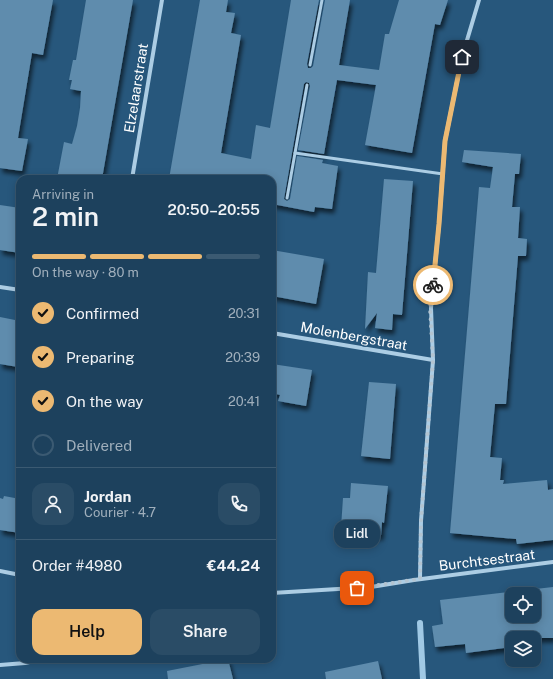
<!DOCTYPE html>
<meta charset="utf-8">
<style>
:root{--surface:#1d415d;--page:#2a4c66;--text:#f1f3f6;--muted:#a0afbc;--line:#3b5a72;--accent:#ecb972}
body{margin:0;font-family:"Public Sans",sans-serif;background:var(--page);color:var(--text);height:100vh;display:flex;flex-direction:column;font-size:15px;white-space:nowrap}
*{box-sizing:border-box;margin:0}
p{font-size:13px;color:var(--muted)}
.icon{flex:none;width:22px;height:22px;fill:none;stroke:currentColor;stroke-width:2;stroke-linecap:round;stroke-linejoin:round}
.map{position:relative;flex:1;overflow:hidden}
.side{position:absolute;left:16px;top:175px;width:260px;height:488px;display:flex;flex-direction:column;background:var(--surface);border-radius:12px;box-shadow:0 2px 10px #0003,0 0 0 1px var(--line)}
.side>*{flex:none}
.controls{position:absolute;left:505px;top:587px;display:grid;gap:8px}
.controls a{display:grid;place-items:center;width:36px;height:36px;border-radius:8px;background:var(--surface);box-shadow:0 2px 10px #0003,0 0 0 1px var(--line);font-size:20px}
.pin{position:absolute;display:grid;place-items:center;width:34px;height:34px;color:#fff;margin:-17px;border-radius:8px;box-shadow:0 2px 6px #0006}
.courier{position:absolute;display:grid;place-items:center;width:40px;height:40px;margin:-20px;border:3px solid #ecb972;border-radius:50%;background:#fff;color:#222;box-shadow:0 1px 5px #0007}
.bubble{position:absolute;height:28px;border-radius:12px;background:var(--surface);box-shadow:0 2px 10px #0003,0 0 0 1px var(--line);font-size:13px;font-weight:600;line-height:28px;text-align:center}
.headline em{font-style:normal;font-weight:600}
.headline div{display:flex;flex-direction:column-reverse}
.headline{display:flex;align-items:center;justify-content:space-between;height:68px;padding:0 16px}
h1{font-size:26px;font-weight:600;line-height:30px}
.bar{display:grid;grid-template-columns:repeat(4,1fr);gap:6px 4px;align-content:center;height:48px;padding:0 16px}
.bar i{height:5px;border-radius:3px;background:var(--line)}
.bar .active{background:var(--accent)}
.bar p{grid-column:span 4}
.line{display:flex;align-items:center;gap:10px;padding:0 16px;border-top:1px solid var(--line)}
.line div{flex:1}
.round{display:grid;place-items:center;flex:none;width:42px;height:42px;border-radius:12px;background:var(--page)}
ol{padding:0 16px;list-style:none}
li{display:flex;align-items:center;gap:12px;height:44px}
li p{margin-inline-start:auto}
li .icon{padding:4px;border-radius:50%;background:var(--accent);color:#111;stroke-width:4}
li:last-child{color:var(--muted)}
li i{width:22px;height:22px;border:2px solid var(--line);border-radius:50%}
.action{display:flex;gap:8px;margin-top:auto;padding:8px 16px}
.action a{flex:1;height:46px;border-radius:12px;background:var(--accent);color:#111;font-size:16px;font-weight:600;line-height:46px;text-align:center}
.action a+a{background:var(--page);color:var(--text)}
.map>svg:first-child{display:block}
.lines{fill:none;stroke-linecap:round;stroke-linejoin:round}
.stream{stroke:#a0c9e5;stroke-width:6}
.building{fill:#5f8cad;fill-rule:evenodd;filter:url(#shadow)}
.service{stroke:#accde4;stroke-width:3}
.minor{stroke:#accde4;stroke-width:4}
.done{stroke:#b3c4d1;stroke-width:4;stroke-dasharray:0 7.2}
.route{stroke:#ecb972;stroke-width:5}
.labels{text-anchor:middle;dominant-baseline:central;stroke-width:3;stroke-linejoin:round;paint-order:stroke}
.street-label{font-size:14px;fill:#fff;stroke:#27577c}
</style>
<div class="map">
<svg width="553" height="679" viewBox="0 0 553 679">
<defs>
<filter id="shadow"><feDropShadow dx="2.5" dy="4.5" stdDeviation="2" flood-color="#0009"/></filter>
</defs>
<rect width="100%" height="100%" fill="#27577c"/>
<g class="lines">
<polyline class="stream" points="420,623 423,679"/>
</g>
<g class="building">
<polygon points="0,0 53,0 43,55 32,53 18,138 28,139 22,171 0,168"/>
<polygon points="86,0 133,0 102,179 57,179 64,142 72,144 77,126 80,108 81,91 70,89 72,80 69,80 73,60 76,60"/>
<polygon points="200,0 228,0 226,12 235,13 231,33 241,35 221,153 251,159 256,125 270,128 291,0 319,0 307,64 308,68 311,68 313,66 325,0 350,0 339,65 379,70 385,34 389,34 399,0 448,0 440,25 435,24 412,153 365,145 376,85 337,80 324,154 298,150 310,86 309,83 306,82 304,84 284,199 287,201 290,199 297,156 323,160 322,163 338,166 332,209 315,207 314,212 272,204 272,179 169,179"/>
<polygon points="464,150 521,154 519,174 515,174 512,207 520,207 518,238 527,239 526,256 518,256 506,404 495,404 490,457 502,458 500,480 504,480 503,484 547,480 548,490 553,489 553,540 517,544 516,539 450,533 479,187 490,188 493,167 462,162"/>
<polygon points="384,179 413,181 402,315 393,314 392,330 375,328 377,313 365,329 368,272 376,273"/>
<polygon points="0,205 20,208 20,253 0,250"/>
<polygon points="272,250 324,259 316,304 272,296"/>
<polygon points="0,317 20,321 20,365 18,365 18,367 0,364"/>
<polygon points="272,364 312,370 306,406 278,401 280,395 272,393"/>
<polygon points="369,382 396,384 390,459 361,456"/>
<polygon points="351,483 388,486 384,523 382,522 381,536 374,535 374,538 344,535 344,529 341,528 343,498 350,498"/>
<polygon points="4,496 20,499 20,533 0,530 0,498 3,499"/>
<path d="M553 587V638H512V647L466 653 465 644 435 647 432 626 443 624 440 600ZM512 594H534V616H512Z"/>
<polygon points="228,659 233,679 168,679 167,671"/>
<polygon points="378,661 382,679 326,679 325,672"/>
</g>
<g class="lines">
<g class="service">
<polyline points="310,65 322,0"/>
<polyline points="295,153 307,85"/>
<polyline points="287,198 295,153 443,174"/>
</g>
<g class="minor">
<polyline points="132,179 162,0"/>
<polyline points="0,287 20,290"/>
<polyline points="272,333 433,360"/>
<polyline points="0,571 20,575"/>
<polyline points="420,579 421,521 433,360 431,308 439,224 445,141 462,57 479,0"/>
<polyline points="272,593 371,587 414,580 553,562"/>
<polyline points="0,665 25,663 43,659"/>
</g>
</g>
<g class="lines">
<polyline class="done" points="357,588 420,579 421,521 433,360 430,308 433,285"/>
<polyline class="route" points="433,285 439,224 445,141 462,57"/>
</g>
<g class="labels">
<g class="street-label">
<text transform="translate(136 88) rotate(-81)">Elzelaarstraat</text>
<text transform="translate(354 336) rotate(10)">Molenbergstraat</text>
<text transform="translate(487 560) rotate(-7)">Burchtsestraat</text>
</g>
</g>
</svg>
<div class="controls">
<a><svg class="icon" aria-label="locate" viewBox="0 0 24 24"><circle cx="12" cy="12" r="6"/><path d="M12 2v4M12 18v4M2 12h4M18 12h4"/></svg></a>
<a><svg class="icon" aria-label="layers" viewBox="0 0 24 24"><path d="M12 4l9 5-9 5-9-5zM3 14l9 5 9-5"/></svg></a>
</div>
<div class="pin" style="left:357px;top:588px;background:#ea580c"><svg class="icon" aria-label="bag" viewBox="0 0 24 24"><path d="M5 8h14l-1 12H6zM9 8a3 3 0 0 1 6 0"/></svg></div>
<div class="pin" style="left:462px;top:57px;background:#1f2937"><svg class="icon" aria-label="home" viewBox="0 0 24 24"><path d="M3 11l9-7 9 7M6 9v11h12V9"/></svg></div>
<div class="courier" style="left:433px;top:285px"><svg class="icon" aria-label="bike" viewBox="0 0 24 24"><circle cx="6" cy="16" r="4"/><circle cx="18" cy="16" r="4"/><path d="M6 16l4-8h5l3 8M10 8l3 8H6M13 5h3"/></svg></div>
<div class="bubble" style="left:334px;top:520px;width:46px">Lidl</div>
<section class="side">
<div class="headline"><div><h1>2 min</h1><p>Arriving in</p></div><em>20:50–20:55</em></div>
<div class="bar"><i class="active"></i><i class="active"></i><i class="active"></i><i></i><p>On the way · 80 m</p></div>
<ol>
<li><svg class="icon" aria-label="check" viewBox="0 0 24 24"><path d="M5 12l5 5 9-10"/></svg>Confirmed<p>20:31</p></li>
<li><svg class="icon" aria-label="check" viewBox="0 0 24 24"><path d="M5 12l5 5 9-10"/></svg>Preparing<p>20:39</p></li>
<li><svg class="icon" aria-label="check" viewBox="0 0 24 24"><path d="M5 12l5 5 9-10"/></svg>On the way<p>20:41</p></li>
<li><i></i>Delivered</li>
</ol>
<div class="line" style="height:72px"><a class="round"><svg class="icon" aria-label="person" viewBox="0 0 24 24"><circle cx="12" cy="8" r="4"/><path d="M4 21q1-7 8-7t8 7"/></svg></a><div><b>Jordan</b><p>Courier · 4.7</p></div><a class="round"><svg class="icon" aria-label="phone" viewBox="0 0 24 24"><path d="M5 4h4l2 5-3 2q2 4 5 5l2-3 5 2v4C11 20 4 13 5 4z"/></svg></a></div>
<div class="line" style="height:52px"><div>Order #4980</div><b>€44.24</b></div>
<div class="action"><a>Help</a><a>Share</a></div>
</section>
</div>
